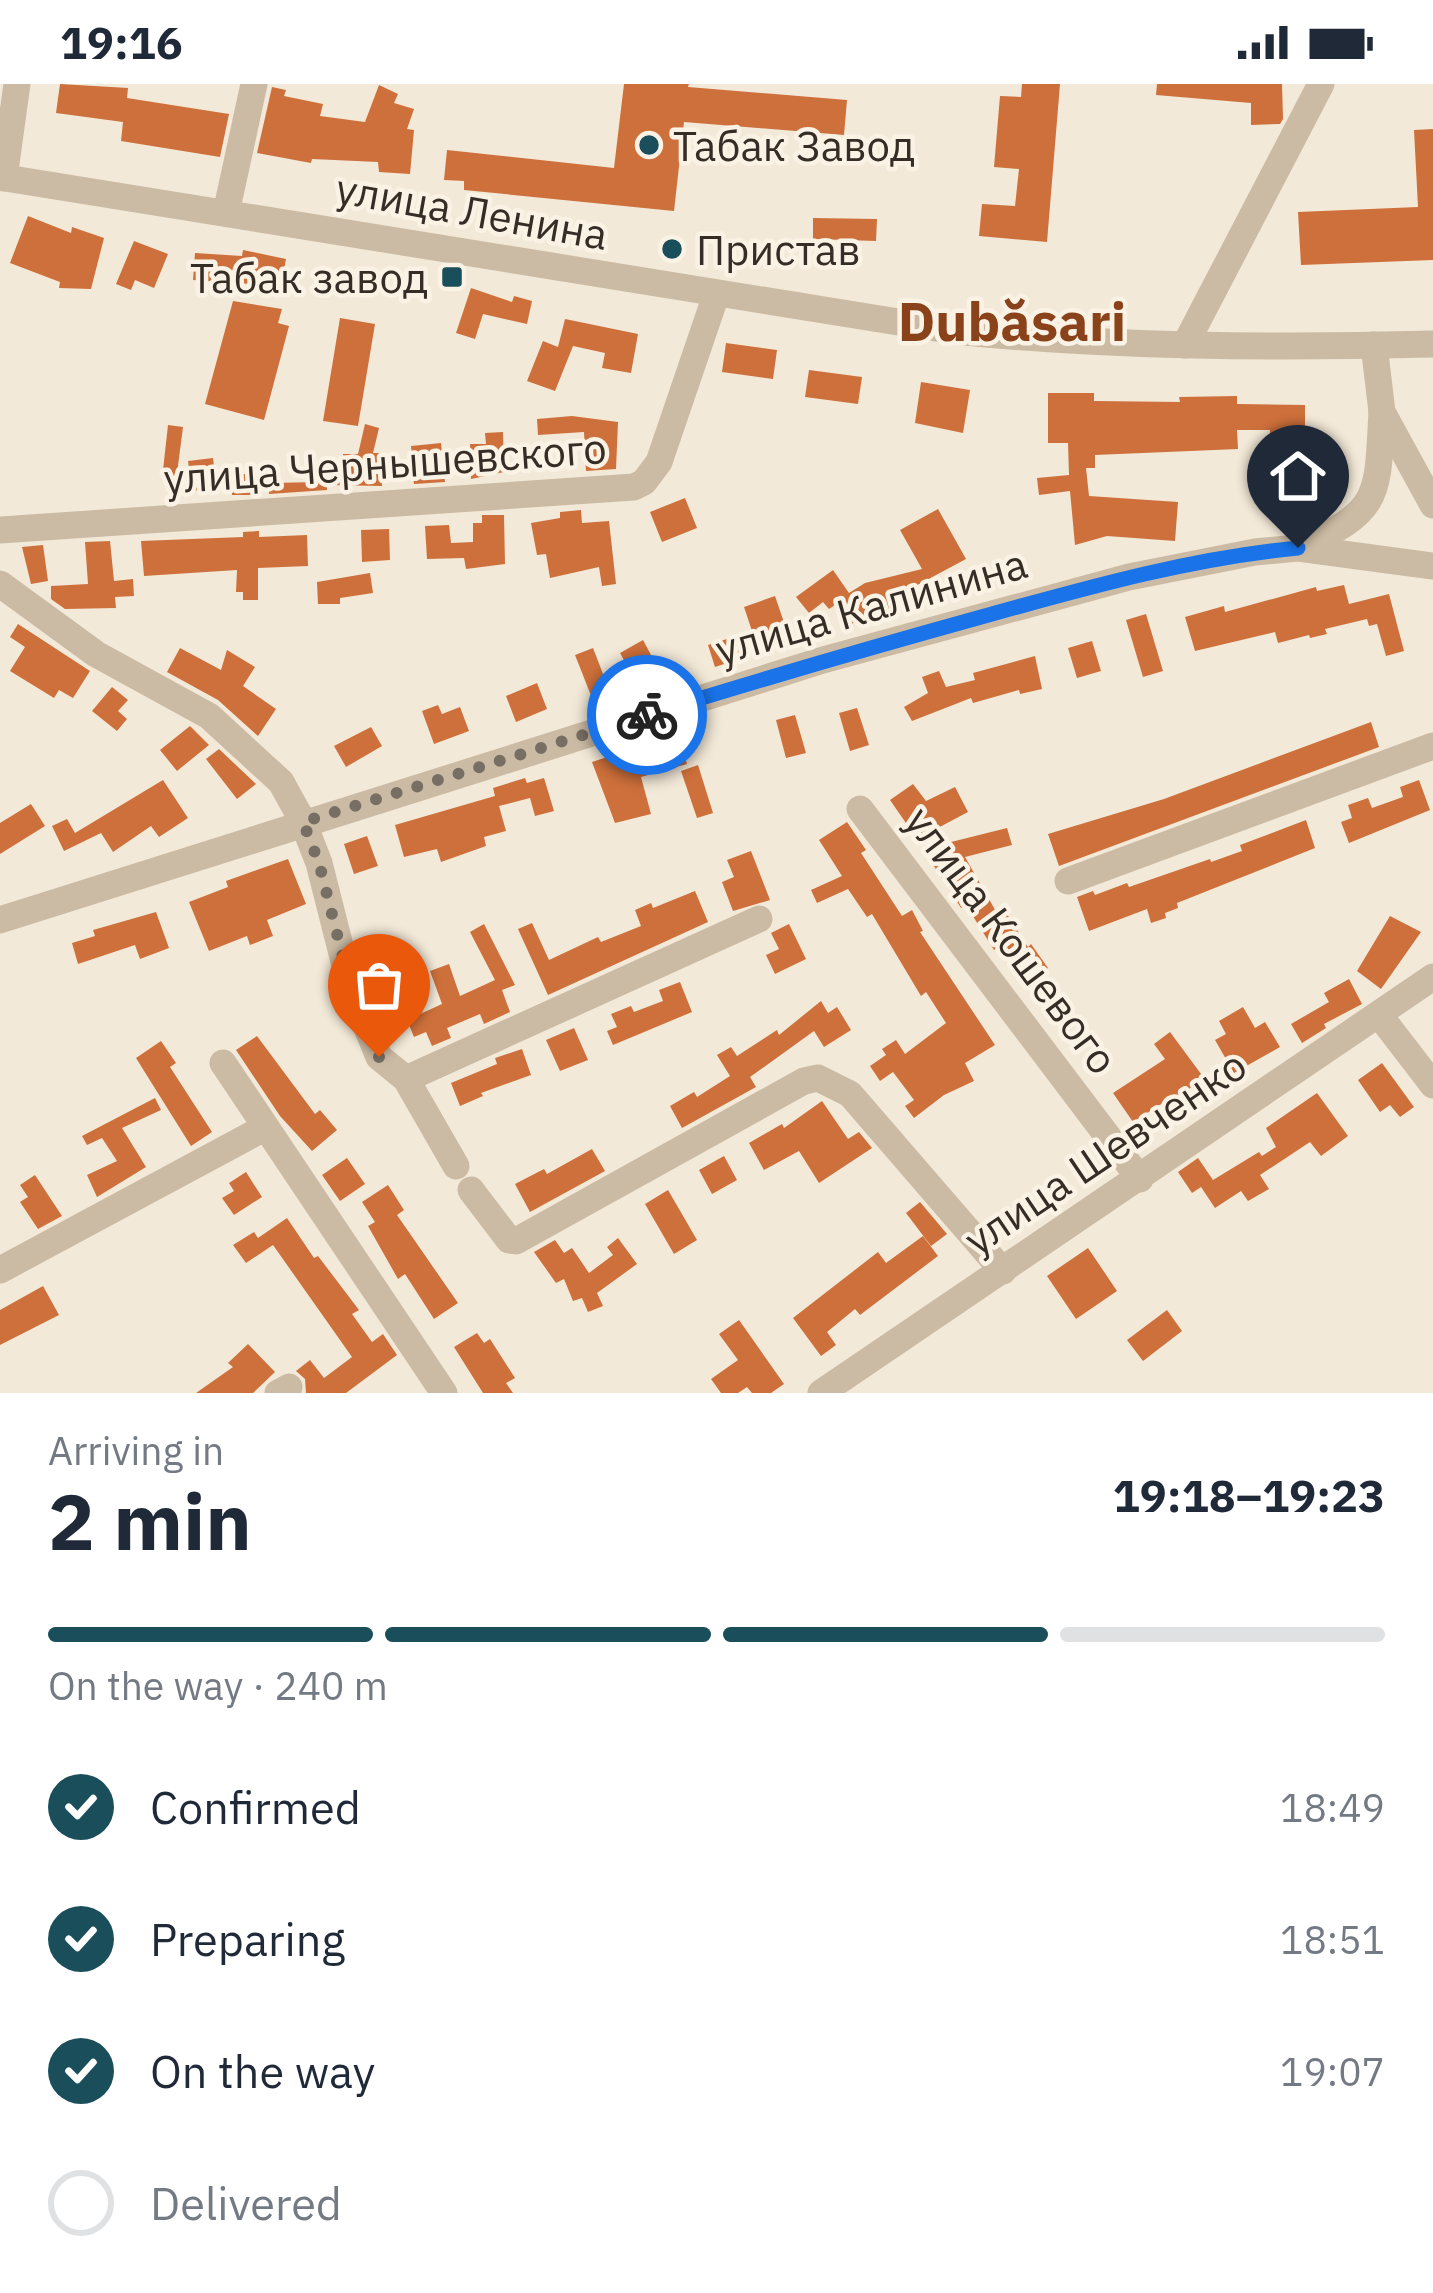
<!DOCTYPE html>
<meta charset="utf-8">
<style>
:root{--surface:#fff;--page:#f6f6f7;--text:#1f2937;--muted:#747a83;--line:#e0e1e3;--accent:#194e5a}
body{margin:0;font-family:"IBM Plex Sans",sans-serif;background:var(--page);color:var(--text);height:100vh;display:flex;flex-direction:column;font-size:45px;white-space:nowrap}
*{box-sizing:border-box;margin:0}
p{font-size:39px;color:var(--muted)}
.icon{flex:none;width:66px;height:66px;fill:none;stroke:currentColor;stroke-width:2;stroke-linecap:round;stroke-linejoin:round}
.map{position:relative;height:1309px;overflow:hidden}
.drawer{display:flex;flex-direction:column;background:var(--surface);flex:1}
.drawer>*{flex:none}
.pin{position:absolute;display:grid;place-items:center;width:102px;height:102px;color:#fff;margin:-123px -51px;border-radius:50% 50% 50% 0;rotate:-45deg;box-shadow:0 0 12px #0007}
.pin .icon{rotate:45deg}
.courier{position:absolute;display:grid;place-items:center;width:120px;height:120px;margin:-60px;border:9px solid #1a73e8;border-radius:50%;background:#fff;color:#222;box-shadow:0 3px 15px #0007}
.summary em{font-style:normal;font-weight:800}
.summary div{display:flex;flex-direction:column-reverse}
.summary{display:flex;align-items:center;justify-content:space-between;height:204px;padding:0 48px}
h1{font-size:78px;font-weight:800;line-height:90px}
.bar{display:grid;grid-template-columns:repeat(4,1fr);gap:18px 12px;align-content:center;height:144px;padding:0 48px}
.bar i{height:15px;border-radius:9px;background:var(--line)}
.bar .on{background:var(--accent)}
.bar p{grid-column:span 4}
ol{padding:0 48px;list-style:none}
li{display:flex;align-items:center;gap:36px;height:132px}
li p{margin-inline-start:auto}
li .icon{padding:12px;border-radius:50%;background:var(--accent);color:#fff;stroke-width:4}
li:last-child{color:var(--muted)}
li i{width:66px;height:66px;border:6px solid var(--line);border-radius:50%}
.status{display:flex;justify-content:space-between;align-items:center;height:84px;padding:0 60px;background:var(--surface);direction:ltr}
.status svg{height:33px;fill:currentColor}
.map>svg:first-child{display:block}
.building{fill:#ce703b}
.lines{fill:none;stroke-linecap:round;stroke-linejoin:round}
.minor{stroke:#ccbba4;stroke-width:27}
.done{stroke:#786f64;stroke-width:12;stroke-dasharray:0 21.6}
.route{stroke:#1a73e8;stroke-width:15}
.poi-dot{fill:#194e5a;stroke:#faf3e5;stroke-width:4.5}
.labels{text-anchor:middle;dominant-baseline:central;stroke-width:9;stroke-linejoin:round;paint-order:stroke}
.poi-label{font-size:42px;fill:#362d26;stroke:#faf3e5;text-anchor:start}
.street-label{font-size:42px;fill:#362d26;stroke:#faf3e5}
.district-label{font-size:54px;font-weight:bold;fill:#8a421a;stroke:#faf3e5}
</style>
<div class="status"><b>19:16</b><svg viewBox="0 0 49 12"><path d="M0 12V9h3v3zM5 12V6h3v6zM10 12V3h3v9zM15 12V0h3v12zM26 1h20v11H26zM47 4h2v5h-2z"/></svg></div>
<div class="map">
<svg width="1433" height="1309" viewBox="0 0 1433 1309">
<rect width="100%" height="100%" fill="#f3e9d8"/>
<g class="building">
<polygon points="60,0 128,4 127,14 229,30 220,73 121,57 123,38 56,29"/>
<polygon points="624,0 689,0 688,3 847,16 844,51 684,38 674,127 464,106 464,97 444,96 447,66 614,84"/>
<polygon points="1022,0 1060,0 1047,158 979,152 982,120 1015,122 1019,85 994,83 1000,12 1021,13"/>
<polygon points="1157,0 1282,0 1283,35 1280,40 1251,41 1251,19 1156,11"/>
<polygon points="379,1 398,10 394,19 414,25 407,45 414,46 410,90 379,88 378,78 312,75 311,79 257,69 272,3 286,6 284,12 323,20 320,32 365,38"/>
<polygon points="1433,45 1433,176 1301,181 1298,128 1418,123 1414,46"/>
<polygon points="28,132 71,149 72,143 104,154 91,205 59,204 60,198 10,179"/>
<polygon points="813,134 877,135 876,157 813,155"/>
<polygon points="134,157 168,170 154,204 135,196 131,206 116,200"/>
<polygon points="243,166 286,175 281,202 193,196 195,169 242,172"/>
<polygon points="471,204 512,218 514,212 532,217 527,240 483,230 475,255 456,249"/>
<polygon points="233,217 282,225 278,239 289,242 264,336 205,320"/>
<polygon points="340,234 375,240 358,342 323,337"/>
<polygon points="565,235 638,250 631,289 602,284 605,269 573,262 555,307 527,297 543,257 558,263"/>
<polygon points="726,259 777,266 773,295 722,288"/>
<polygon points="809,286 862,293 858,320 805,313"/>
<polygon points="921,298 970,306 963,349 915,339"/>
<polygon points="1048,309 1094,309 1094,317 1180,318 1179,313 1237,312 1237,320 1305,321 1305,369 1269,369 1270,346 1237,346 1238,365 1095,371 1095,384 1086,384 1089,412 1178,418 1175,457 1107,452 1075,461 1070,407 1039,411 1037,394 1069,391 1068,359 1048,359"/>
<polygon points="572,332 618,338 616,385 586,387 584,348 538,351 537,335"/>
<polygon points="365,340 379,344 373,369 381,369 382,402 327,401 327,406 269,410 269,399 320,398 320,384 343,384 343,370 358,370"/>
<polygon points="168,341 183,343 176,397 162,395"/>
<polygon points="503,348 504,388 471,395 470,360 486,360 485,349"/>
<polygon points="441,359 445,398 414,400 411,362"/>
<polygon points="213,374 215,390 257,390 257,411 232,411 232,402 192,407 188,377"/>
<polygon points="685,414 697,444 662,458 650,428"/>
<polygon points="938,425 966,475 908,506 913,520 881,529 876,523 849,542 835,521 829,525 823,518 809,529 796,513 833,486 849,509 865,499 922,485 900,446"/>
<polygon points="581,426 582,439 609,437 616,500 602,502 599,483 550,494 546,470 537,471 531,439 560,434 560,428"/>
<polygon points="482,431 504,431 505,480 466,485 464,474 427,475 425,442 449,441 451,459 473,458 473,439 482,439"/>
<polygon points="389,445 390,476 362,478 361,446"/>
<polygon points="259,447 259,453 307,451 308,482 258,484 258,516 243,516 243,508 236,508 237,486 144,492 141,457 243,453 243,448"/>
<polygon points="110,457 114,497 133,495 134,512 115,513 116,524 65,525 51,515 51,502 88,500 85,458"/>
<polygon points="43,461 48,497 31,500 22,463"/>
<polygon points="370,489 373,509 340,514 340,520 318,520 317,498"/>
<polygon points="1344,501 1349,520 1389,510 1404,567 1386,572 1377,540 1369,542 1367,535 1325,545 1327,550 1310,554 1309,551 1278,559 1275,548 1195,567 1185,533 1224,522 1225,528 1316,503 1317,507"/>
<polygon points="775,512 788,550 746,565 748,572 715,583 708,561 752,547 744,523"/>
<polygon points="1146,530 1163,587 1143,593 1126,536"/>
<polygon points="18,540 90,587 73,614 59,606 54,614 10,587 25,563 10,553"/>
<polygon points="643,556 659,586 643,595 636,584 630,587 620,569"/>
<polygon points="1092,557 1101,587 1077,594 1068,564"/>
<polygon points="180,564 221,586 227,566 255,583 243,602 276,625 258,652 218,616 167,588"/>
<polygon points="593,564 610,608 592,614 575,571"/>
<polygon points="1035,572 1042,605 1020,610 1019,606 973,619 971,614 912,637 904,623 928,609 922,593 939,587 946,603 975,596 973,589"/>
<polygon points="537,599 547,625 516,638 506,612"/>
<polygon points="112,603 128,616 118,627 127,635 117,647 92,627"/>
<polygon points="438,621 442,630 460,623 469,647 434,660 422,627"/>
<polygon points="857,624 869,661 850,667 839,629"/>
<polygon points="795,631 806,669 786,674 776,636"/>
<polygon points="1371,638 1379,663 1059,782 1048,750 1164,715"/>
<polygon points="190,642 209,661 177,687 160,666"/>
<polygon points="371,643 382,662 346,683 334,662"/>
<polygon points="678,650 687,680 641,693 651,730 615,739 592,678"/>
<polygon points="219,665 256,700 237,715 206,675"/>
<polygon points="698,681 713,729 697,734 681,687"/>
<polygon points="525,694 527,699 544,694 554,727 535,732 530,714 499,722 506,747 484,753 486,762 441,778 437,765 404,773 395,741 495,712 493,704"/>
<polygon points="163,696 188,734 159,753 151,742 113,768 101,749 64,767 52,742 67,735 75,749"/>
<polygon points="1419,696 1430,726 1349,759 1341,738 1352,734 1348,721 1368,714 1372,724 1403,713 1400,703"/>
<polygon points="913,700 926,717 955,703 968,728 917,755 890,716"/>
<polygon points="31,720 45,742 0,770 0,739"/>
<polygon points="1306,736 1315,764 1177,819 1178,824 1165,829 1166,834 1151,839 1147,825 1089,847 1077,813 1093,807 1095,811 1127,799 1129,803 1210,775 1211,778 1242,767 1240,761"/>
<polygon points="847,738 866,766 861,769 902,832 912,826 923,847 920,848 995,961 965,979 974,997 944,1011 914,1034 905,1022 914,1016 893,988 880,997 870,982 886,971 882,965 896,956 905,970 946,939 926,908 921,912 872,830 867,833 848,805 817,819 811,806 842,792 819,756"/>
<polygon points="1007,744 1012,761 965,773 998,831 1005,827 1028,863 1031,860 1048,884 1025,900 999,863 994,866 966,821 961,824 923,765"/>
<polygon points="367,752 378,782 354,790 344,760"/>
<polygon points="751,767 770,816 733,827 722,798 734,793 727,776"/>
<polygon points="288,775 306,820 267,836 273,852 250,861 247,852 209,867 189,818 228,803 226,797"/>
<polygon points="695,807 708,838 548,911 518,845 532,839 549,876 598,853 601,858 641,842 635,826 651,819 653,824"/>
<polygon points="156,828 169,864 140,875 135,861 78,880 72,859 95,852 93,846"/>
<polygon points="1390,832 1421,848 1381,905 1357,887"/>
<polygon points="484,840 515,901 502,906 510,928 484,940 480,930 447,944 451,954 432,962 426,948 414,953 407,936 442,920 430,887 449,880 460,912 495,896 470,848"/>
<polygon points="789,840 806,875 775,890 766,871 779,865 771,849"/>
<polygon points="1349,895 1362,920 1324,940 1326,944 1302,959 1291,940 1329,918 1324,909"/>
<polygon points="680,898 692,928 613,961 607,947 617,943 611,930 631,922 634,928 663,917 659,906"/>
<polygon points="821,917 828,929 837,923 851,946 824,963 814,947 750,993 756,1003 682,1044 670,1022 694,1008 697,1013 730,992 717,971 731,963 737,972 777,946 779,951"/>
<polygon points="1243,923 1255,944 1265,938 1280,963 1234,989 1215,956 1226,950 1219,937"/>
<polygon points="574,944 588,976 560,987 546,956"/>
<polygon points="1170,948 1204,994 1171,1018 1169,1015 1133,1038 1113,1009 1165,975 1154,960"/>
<polygon points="257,952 315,1030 320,1026 337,1046 312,1067 280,1032 236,966"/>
<polygon points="161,957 176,979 170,983 212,1048 191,1062 136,974"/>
<polygon points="522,965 531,991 481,1009 483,1012 460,1022 451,999 497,980 495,974"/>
<polygon points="1382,979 1414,1023 1400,1033 1390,1021 1380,1028 1358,996"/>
<polygon points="1317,1009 1348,1052 1321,1072 1310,1058 1260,1091 1269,1105 1248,1117 1241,1107 1215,1124 1201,1103 1192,1109 1178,1088 1198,1074 1213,1096 1259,1068 1262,1072 1276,1063 1266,1044"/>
<polygon points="155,1014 161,1026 122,1044 146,1083 97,1113 87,1091 117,1077 102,1054 87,1061 82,1052"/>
<polygon points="822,1017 848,1055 859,1048 872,1064 819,1099 799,1067 764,1086 749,1059 782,1040 784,1044"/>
<polygon points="592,1065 605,1087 530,1128 515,1100 544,1085 547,1090"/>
<polygon points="724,1072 737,1096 712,1110 699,1086"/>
<polygon points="347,1074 365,1100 340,1117 322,1091"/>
<polygon points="246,1088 262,1113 234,1131 222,1114 234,1107 229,1099"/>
<polygon points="35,1091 62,1132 38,1145 20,1118 28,1113 20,1101"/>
<polygon points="388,1101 404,1126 397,1131 458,1219 434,1235 405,1190 398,1195 368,1142 375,1138 362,1118"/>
<polygon points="668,1106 697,1156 674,1170 645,1120"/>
<polygon points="920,1118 947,1150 931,1162 906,1129"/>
<polygon points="287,1134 314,1174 318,1172 359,1226 352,1230 372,1258 383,1250 397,1271 346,1309 306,1309 305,1295 296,1287 310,1276 324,1294 352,1273 273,1161 246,1179 233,1161 254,1148 258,1154"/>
<polygon points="923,1152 938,1172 860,1231 855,1225 827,1248 836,1261 821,1272 793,1234 878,1168 886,1179"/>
<polygon points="618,1154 637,1180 597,1209 603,1222 588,1228 582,1214 573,1217 564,1195 556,1199 534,1168 555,1156 564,1169 572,1164 589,1189 613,1171 607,1163"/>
<polygon points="1088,1164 1117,1207 1076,1235 1047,1192"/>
<polygon points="43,1202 59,1231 0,1261 0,1226"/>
<polygon points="1167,1226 1182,1247 1143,1277 1127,1256"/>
<polygon points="739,1236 784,1300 771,1309 752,1309 747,1303 738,1309 721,1309 711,1295 738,1276 719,1250"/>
<polygon points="477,1249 484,1259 490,1255 515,1294 506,1299 513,1309 483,1309 454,1263"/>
<polygon points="248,1260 275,1288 253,1309 196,1309 233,1283 228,1279"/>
</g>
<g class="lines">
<g class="minor">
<path d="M0 93 954 247C1113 263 1273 264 1433 260"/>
<polyline points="4,94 17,0"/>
<polyline points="226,129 254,0"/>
<polyline points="1185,261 1321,0"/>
<polyline points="1374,261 1382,328 1433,421"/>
<polyline points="0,446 634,403 644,398 659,378 716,211"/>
<path d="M1301 462C1383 427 1377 410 1382 328"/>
<polyline points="0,500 96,570 209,632 281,698 303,738 319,779 351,905 379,973 406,995 456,1082"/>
<polyline points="860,725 1140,1095"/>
<polyline points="1068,797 1433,662"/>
<polyline points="0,836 823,576 1129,493 1255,468 1298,464 1433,482"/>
<polyline points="1380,932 1433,1001"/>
<polyline points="223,979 444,1309"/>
<polyline points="406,995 759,835"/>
<polyline points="471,1106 509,1156 516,1157 804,997 818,994 850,1010 1003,1187"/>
<polyline points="0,1186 264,1044"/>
<polyline points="278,1309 289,1303"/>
<polyline points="821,1309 1433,893"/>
</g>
</g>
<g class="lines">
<polyline class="done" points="379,973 351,905 319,779 303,738 647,631"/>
<path class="route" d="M647 631C762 595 876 562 992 530 1093 502 1193 474 1298 464"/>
</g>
<g class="poi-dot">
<circle cx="649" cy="61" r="12"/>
<circle cx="672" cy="165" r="12"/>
<rect x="440" y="181" width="24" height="24" rx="6"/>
</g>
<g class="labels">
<g class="poi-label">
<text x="673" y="61">Табак Завод</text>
<text x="696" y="165">Пристав</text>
<text x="428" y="193" text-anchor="end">Табак завод</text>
</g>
<g class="street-label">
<text transform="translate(472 127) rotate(10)">улица Ленина</text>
<text transform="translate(385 379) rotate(-4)">улица Чернышевского</text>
<text transform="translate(871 522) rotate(-16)">улица Калинина</text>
<text transform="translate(1012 856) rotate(53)">улица Кошевого</text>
<text transform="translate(1105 1068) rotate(-34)">улица Шевченко</text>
</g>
<g class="district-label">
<text x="1012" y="237">Dubăsari</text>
</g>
</g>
</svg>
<div class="pin" style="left:379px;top:973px;background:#ea580c"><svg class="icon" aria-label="bag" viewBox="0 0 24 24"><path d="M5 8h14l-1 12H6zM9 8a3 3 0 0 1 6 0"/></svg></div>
<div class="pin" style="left:1298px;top:464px;background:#1f2937"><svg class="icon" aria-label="home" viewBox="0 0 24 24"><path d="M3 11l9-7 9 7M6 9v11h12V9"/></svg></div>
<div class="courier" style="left:647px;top:631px"><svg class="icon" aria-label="bike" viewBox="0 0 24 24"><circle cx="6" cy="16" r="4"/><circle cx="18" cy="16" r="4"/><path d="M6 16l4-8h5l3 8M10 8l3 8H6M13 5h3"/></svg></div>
</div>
<section class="drawer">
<div class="summary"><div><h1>2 min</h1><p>Arriving in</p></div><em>19:18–19:23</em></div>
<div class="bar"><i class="on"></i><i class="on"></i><i class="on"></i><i></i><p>On the way · 240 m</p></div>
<ol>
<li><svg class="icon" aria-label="check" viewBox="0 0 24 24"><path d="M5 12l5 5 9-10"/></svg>Confirmed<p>18:49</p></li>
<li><svg class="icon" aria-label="check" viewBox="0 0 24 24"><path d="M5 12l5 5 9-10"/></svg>Preparing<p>18:51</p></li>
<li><svg class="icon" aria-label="check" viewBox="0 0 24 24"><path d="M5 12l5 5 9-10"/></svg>On the way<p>19:07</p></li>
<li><i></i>Delivered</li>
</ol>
</section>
